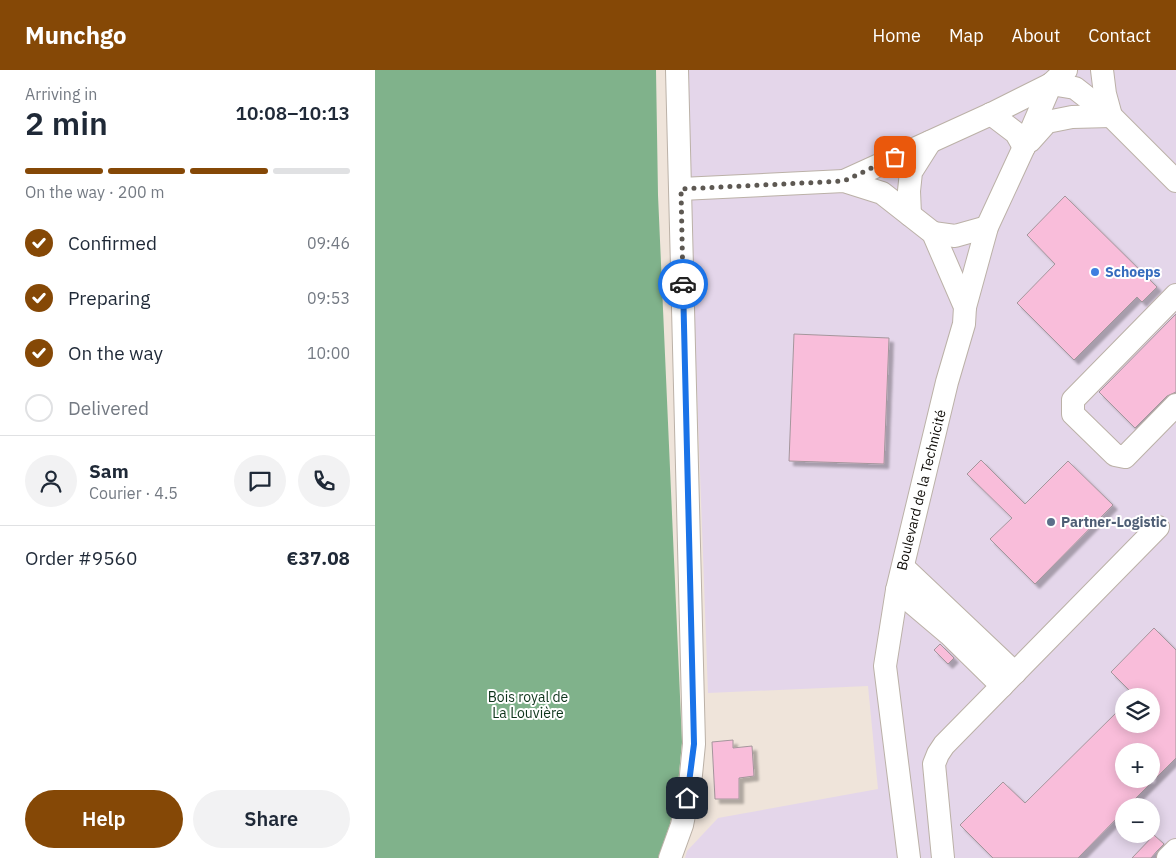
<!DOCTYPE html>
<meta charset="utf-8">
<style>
:root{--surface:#fff;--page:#f2f2f3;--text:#1f2937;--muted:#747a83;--line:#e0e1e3;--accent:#854806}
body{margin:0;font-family:"IBM Plex Sans",sans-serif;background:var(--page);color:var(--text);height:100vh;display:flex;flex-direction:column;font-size:19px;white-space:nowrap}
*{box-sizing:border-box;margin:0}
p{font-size:16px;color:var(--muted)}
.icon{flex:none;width:28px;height:28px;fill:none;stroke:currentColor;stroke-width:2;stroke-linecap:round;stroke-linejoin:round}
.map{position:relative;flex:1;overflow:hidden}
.drawer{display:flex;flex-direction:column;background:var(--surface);width:375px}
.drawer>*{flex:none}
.controls{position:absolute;left:740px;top:618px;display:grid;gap:10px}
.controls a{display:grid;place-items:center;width:45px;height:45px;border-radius:50%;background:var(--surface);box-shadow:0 2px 12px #0003;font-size:25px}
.pin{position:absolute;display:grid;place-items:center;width:42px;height:42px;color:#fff;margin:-21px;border-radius:10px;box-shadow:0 2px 8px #0006}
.courier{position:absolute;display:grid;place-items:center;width:50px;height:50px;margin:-25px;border:4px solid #1a73e8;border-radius:50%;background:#fff;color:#222;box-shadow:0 1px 6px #0007}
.headline em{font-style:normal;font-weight:600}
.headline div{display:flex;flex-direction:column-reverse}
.headline{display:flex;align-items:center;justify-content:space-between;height:85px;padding:0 25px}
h1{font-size:32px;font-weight:600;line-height:38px}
.bar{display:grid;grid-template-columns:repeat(4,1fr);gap:8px 5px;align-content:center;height:60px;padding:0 25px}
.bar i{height:6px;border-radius:4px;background:var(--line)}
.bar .on{background:var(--accent)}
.bar p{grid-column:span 4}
.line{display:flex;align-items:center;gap:12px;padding:0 25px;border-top:1px solid var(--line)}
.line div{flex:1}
.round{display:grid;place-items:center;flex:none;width:52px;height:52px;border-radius:26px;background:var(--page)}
ol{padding:0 25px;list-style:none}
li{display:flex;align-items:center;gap:15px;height:55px}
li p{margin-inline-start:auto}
li .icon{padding:5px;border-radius:50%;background:var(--accent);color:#fff;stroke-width:4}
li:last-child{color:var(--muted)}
li i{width:28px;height:28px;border:2px solid var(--line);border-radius:50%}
.cta{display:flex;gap:10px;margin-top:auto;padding:10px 25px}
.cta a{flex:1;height:58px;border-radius:30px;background:var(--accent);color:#fff;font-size:20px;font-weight:600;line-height:58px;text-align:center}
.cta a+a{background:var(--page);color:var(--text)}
header{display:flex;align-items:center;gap:30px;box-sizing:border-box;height:70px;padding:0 25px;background:var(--accent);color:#fff}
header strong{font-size:24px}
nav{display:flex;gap:28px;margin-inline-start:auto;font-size:18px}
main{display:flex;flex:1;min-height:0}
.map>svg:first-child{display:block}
.industrial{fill:#e4d6ea;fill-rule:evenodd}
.forest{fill:#80b28b}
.building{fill:#f9bdda;stroke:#a4969c;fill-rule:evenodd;filter:url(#shadow)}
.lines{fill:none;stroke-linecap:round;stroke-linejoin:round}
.minor-casing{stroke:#bbb1a7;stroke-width:24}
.minor{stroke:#fff;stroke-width:22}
.done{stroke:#5d5852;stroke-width:5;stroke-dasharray:0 9}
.route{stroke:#1a73e8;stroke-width:6}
.shop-dot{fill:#3f7fe0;stroke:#fff;stroke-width:2}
.service-dot{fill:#5c6f8a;stroke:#fff;stroke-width:2}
.labels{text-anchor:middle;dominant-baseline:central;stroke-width:4;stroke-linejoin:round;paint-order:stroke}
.shop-label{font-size:14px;font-weight:bold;fill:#366cbe;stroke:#fff;text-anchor:start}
.street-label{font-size:14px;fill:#0f0c08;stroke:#fff}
.service-label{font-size:14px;font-weight:bold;fill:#4e5e75;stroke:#fff;text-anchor:start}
.park-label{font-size:14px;fill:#0d341a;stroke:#fff}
</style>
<header>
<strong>Munchgo</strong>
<nav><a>Home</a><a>Map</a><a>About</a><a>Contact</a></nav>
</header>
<main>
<section class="drawer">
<div class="headline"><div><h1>2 min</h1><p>Arriving in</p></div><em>10:08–10:13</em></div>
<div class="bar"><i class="on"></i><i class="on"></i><i class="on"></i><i></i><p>On the way · 200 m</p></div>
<ol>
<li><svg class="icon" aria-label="check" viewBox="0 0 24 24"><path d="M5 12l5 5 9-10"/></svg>Confirmed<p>09:46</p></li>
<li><svg class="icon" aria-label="check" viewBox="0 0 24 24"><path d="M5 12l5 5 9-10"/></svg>Preparing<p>09:53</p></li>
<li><svg class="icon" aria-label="check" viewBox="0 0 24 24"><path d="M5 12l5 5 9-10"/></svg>On the way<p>10:00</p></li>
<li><i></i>Delivered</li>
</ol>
<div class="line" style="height:90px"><a class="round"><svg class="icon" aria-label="person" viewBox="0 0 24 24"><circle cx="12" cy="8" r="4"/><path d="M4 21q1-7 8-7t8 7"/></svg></a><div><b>Sam</b><p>Courier · 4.5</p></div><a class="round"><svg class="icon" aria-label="chat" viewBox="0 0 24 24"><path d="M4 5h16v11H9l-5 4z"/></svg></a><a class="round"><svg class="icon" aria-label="phone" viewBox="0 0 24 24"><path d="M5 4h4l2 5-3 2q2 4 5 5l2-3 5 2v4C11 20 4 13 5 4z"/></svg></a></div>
<div class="line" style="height:65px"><div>Order #9560</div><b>€37.08</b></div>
<div class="cta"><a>Help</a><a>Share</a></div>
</section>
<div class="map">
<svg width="801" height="788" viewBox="0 0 801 788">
<defs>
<filter id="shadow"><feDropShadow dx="4.5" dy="4.5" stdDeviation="1" flood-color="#0004"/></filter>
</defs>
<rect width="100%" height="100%" fill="#efe4da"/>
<path class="industrial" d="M312 0H801V788H310L312 781 343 748 503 719 493 616 333 623 316 154ZM749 626H776V654H749ZM749 681H776V709H749ZM749 736H776V764H749Z"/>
<polygon class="forest" points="0,0 281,0 283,125 307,672 303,714 295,754 283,788 0,788"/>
<g class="building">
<polygon points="690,126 782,217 767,232 762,227 699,290 642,233 680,194 652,165"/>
<polygon points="801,244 801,322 792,326 760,358 724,322"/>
<polygon points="419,264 514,268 509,394 414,391"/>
<polygon points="606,390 650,434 693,391 738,435 660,514 615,469 637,448 592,404"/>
<path d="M779 558 801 580V688L753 736H749V741L703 788H618L585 755 628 712 650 733 749 635V654H776V626H760L736 602ZM749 681H776V709H749Z"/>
<polygon points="565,574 579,588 573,594 559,580"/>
<polygon points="358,670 358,678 377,676 379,706 364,708 364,729 340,729 337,672"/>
<polygon points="779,765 789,774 782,781 776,788 757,788"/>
</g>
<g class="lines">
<g class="minor-casing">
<g id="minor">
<polyline points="727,0 730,24 736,46"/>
<polyline points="676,14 700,18 736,46 801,111"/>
<polyline points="616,44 641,63 649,77"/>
<polyline points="655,71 672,52 697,47 736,46"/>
<polyline points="469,111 616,44 676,14 691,0"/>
<polyline points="306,119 469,111 507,123 558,163 590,237 589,254 572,312 522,520 510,596 534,788"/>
<polyline points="535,145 534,121 536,102 555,72"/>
<polyline points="558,163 580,166 612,157"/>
<polyline points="801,225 698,330 698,344 740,385 750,387 801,335"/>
<polyline points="590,237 612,157 649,77 676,14"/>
<polyline points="528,497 640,603"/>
<polyline points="522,520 574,564 627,616"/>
<polyline points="295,788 307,755 315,715 319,674 302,0"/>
<polyline points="568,788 559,694 563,684 569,675 783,457"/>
<polyline points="793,788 801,780"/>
</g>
</g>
<use href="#minor" class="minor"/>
</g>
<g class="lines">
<polyline class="done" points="308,214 306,119 469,111 520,87"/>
<polyline class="route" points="308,214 319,674 312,728"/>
</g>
<circle class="shop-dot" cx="720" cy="202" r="5"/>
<circle class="service-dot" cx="676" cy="452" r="5"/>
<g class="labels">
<g class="shop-label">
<text x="730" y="202">Schoeps</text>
</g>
<g class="street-label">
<text transform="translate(546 420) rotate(-76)">Boulevard de la Technicité</text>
</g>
<g class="service-label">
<text x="686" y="452">Partner-Logistic</text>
</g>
<g class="park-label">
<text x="153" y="627">Bois royal de<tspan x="153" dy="16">La Louvière</tspan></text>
</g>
</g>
</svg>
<div class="controls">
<a><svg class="icon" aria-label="layers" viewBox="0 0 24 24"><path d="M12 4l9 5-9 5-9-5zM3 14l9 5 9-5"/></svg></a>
<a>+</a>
<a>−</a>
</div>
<div class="pin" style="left:520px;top:87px;background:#ea580c"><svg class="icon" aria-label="bag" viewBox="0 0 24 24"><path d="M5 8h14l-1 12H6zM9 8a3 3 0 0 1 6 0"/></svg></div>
<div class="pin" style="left:312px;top:728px;background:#1f2937"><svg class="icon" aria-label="home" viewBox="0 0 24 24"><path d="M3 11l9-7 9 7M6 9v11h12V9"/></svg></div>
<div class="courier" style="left:308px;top:214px"><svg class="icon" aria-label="car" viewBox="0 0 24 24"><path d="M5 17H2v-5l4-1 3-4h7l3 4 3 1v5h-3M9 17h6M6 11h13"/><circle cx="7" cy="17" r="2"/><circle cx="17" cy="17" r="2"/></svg></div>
</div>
</main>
